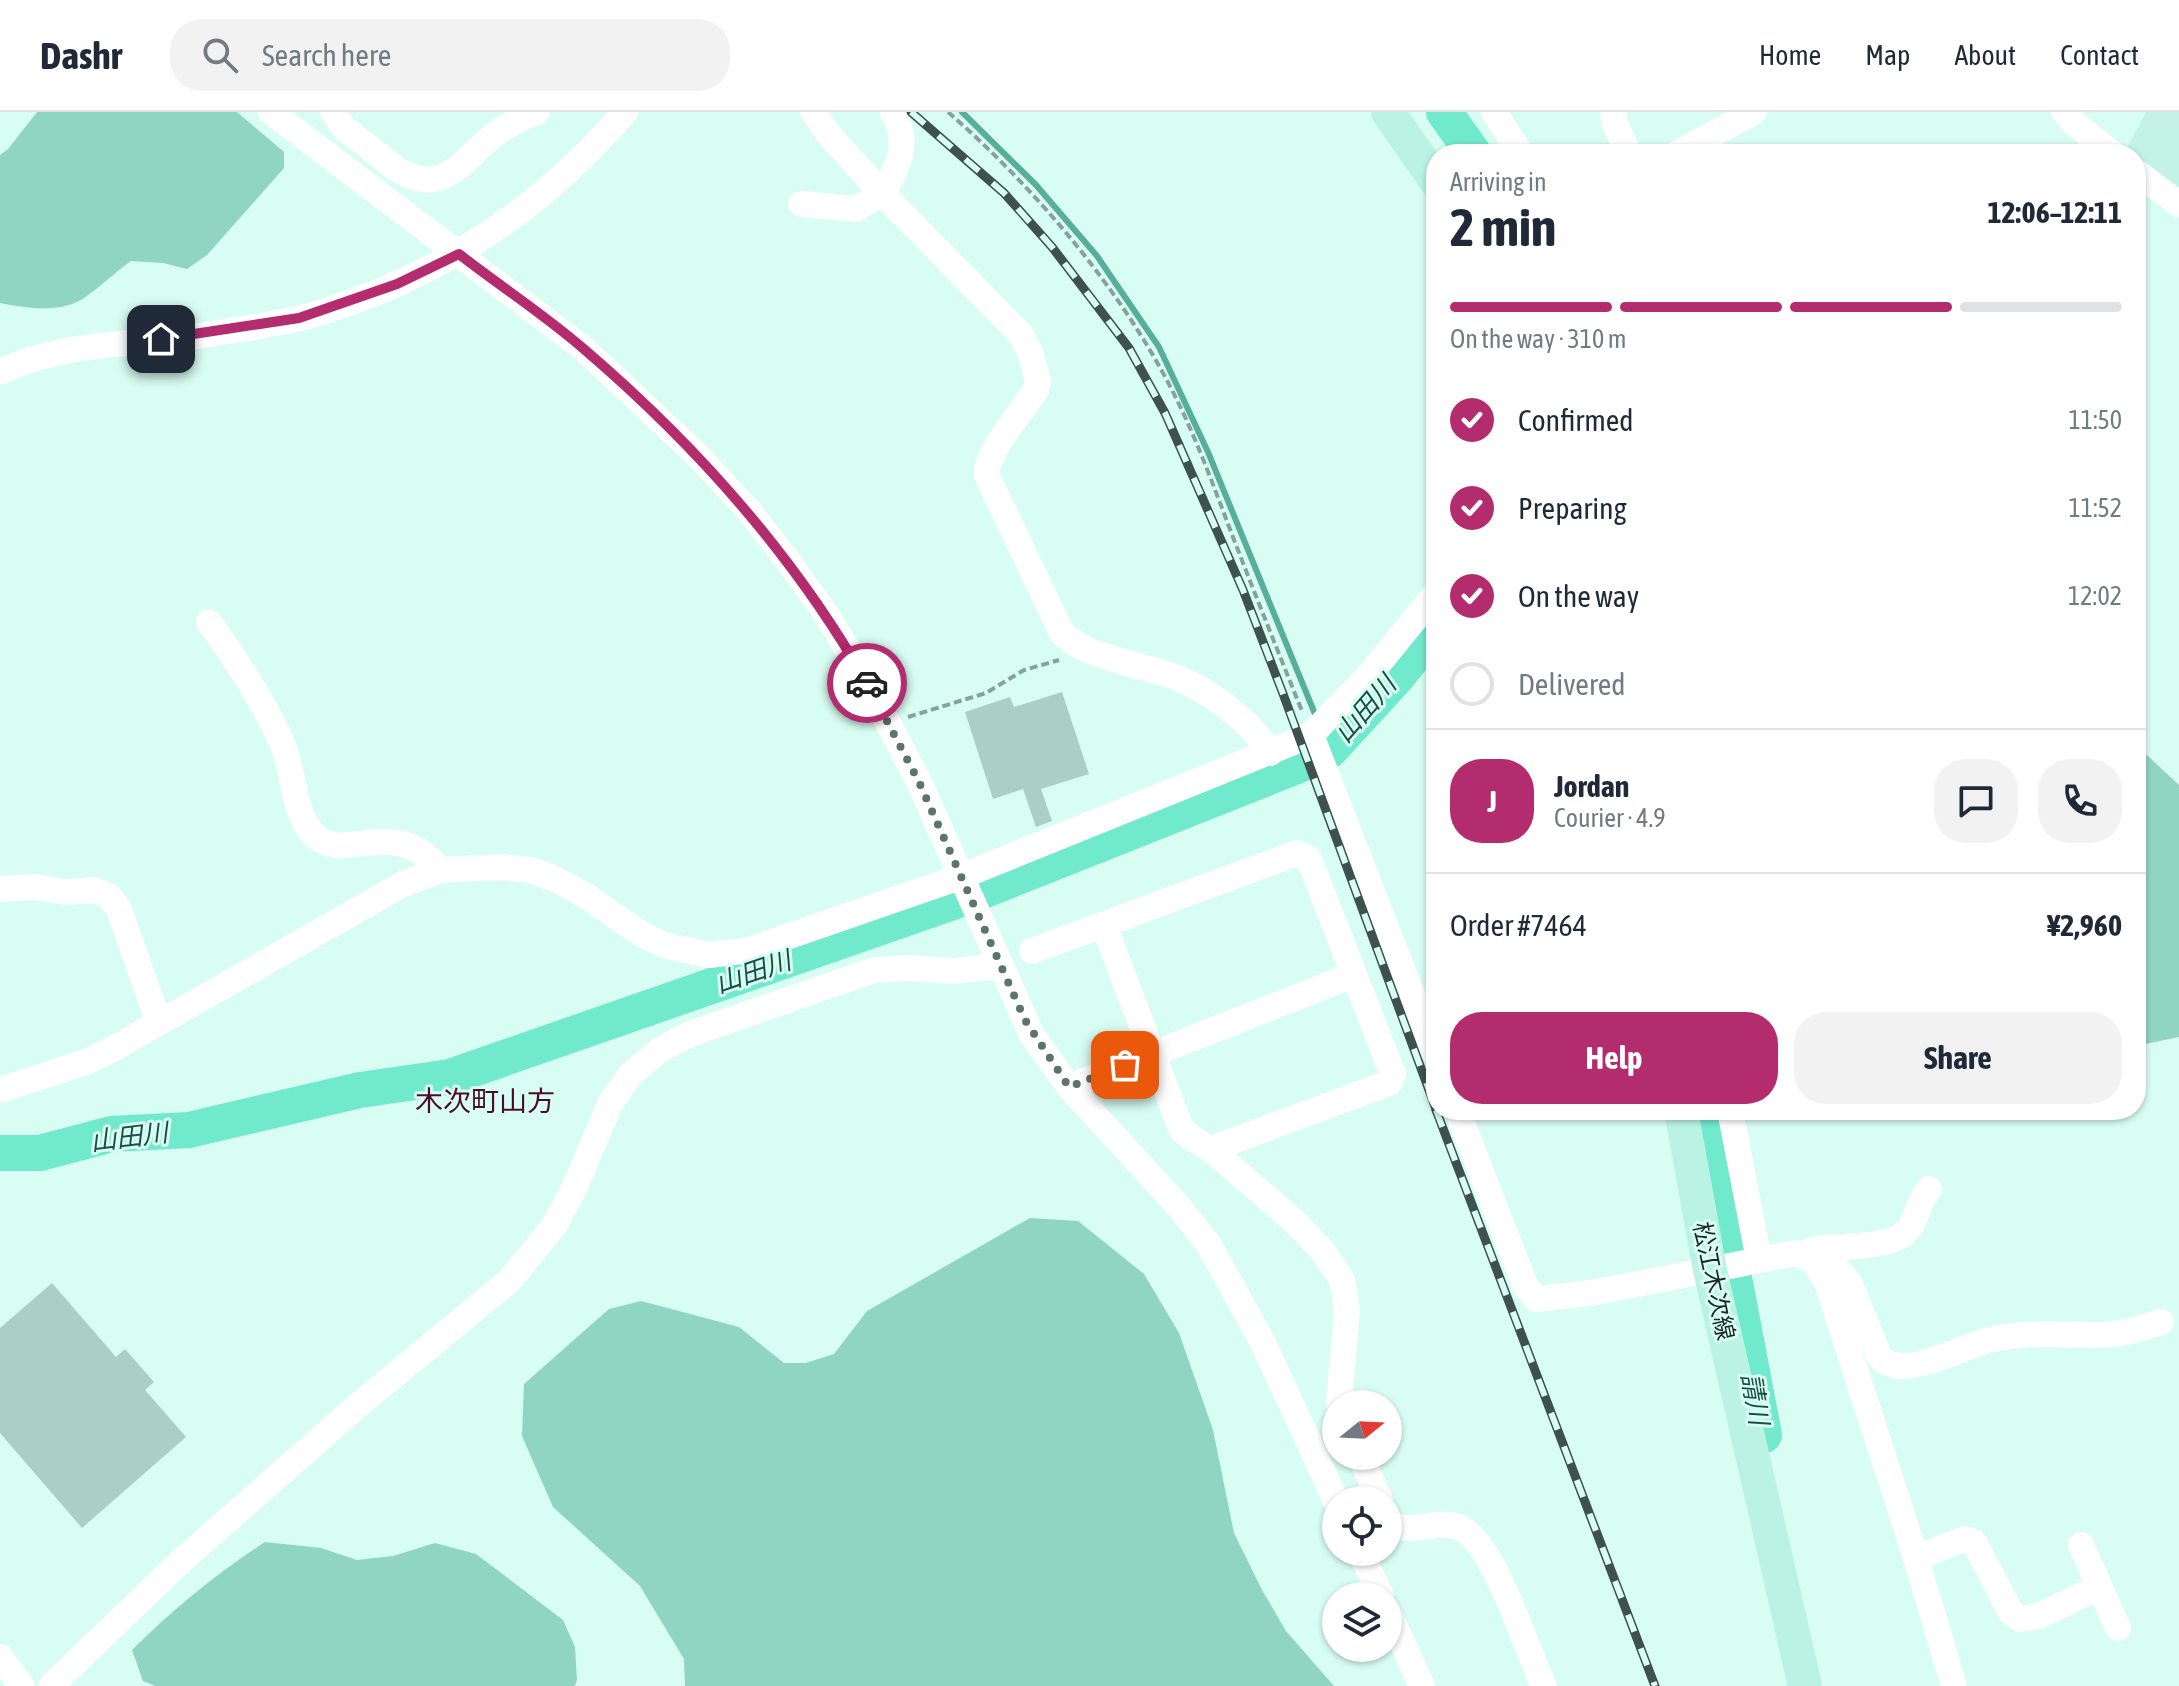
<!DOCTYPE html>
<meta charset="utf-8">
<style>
:root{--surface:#fff;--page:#f2f2f3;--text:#1f2937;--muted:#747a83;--line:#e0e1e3;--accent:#b32c6e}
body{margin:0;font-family:"Asap Condensed","Noto Sans JP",sans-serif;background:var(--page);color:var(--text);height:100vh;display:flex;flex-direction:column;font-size:30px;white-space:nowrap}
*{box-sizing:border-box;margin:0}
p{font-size:26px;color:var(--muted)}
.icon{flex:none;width:44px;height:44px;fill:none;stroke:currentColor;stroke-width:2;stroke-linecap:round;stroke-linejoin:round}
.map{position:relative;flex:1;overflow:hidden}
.side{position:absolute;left:1426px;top:32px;width:720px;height:976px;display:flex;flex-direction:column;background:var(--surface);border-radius:32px;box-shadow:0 2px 6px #0004}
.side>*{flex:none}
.needle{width:52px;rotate:72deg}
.buttons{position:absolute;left:1322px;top:1278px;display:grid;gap:16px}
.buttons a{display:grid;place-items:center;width:80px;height:80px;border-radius:50%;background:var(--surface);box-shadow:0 2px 6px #0004;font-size:40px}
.pin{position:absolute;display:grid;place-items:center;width:68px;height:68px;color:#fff;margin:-34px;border-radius:16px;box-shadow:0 4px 12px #0006}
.courier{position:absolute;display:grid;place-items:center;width:80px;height:80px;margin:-40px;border:6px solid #b32c6e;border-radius:50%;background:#fff;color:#222;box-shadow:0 2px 10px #0007}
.head em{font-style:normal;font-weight:700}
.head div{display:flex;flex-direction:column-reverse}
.head{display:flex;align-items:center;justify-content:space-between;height:136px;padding:0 24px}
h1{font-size:52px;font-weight:700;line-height:60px}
.bar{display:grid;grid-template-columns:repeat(4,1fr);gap:12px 8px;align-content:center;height:96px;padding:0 24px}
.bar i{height:10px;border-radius:6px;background:var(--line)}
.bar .active{background:var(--accent)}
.bar p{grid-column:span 4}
.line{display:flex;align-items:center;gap:20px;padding:0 24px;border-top:2px solid var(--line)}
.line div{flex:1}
.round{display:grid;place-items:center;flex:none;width:84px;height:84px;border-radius:32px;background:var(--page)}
ol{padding:0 24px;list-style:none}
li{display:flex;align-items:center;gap:24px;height:88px}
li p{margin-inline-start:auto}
li .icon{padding:8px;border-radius:50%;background:var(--accent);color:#fff;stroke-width:4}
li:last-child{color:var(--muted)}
li i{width:44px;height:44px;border:4px solid var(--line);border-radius:50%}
.primary-button{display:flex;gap:16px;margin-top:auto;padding:16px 24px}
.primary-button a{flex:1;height:92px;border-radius:32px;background:var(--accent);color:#fff;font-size:32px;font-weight:700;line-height:92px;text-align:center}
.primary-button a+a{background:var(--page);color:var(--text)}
header{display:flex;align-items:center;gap:48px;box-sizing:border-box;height:112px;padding:0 40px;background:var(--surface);border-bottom:2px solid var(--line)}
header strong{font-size:38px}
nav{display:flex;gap:44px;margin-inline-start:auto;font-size:28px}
.search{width:560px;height:72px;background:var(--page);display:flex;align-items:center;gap:20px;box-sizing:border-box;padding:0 28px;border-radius:32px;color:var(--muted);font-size:30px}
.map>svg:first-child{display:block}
.built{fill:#c4f3e6}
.green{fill:#90d5c2}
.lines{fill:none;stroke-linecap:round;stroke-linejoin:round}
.stream{stroke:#57af9a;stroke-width:6}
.river{stroke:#71e9cc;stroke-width:36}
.building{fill:#aacfc4}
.path{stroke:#87a29a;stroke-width:4;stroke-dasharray:8 4;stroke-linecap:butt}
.minor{stroke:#fff;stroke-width:26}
.major{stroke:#baf3e4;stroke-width:34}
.rail-casing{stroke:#3f514c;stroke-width:9}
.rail{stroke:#d8fdf2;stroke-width:6;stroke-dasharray:18;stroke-linecap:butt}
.done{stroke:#5d736d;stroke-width:8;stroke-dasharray:0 14.4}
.route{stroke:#b32c6e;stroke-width:10}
.labels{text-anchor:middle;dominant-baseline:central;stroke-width:6;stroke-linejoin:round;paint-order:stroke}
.street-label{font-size:24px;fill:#1b2925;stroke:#d8fdf2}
.water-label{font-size:26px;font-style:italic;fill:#194e42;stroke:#d8fdf2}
.quarter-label{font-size:28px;fill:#4c0b2b;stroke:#d8fdf2}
</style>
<header>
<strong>Dashr</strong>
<div class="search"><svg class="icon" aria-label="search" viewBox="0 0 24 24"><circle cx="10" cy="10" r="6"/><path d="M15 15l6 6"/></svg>Search here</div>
<nav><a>Home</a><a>Map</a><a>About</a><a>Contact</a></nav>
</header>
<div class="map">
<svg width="2179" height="1574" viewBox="0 0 2179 1574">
<rect width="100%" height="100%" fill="#d8fdf2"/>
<polygon class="built" points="2146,0 2179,0 2179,77 2127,36"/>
<g class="green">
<path d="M37 0H237L284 40V56L207 143 187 157 163 151 131 149C114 161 98 177 81 188 58 201 25 196 0 191V43L8 37Z"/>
<polygon points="2136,633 2179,673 2179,925 2136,934"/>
<polygon points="1030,1106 1078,1109 1144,1162 1179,1221 1213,1318 1234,1421 1262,1478 1286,1519 1334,1574 685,1574 684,1547 640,1474 553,1395 522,1324 524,1272 609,1197 641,1189 739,1215 784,1251 806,1251 834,1242 867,1199"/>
<path d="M265 1430 321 1436 357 1448 393 1444 435 1431 476 1442 563 1508 575 1535 577 1568 575 1574H155L143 1569 132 1538C173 1497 217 1461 265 1430Z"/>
</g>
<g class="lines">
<polyline class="stream" points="962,0 1036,73 1097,144 1159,235 1208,340 1315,602"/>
<g class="river">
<polyline points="1444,0 1474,42"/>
<polyline points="1702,998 1764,1323"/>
<polyline points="0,1041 40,1041 112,1022 189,1018 360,978 450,965 970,784 1299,653 1330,638 1396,566 1436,517"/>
</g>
</g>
<g class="building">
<polygon points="1062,580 1089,662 1041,677 1052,709 1036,715 1023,677 993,687 965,600 1010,585 1014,595"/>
<polygon points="52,1171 116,1245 125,1237 154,1270 145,1278 186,1325 82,1416 0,1321 0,1216"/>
</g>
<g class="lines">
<g class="path">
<path d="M948 0C1034 75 1120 176 1172 278 1194 321 1211 367 1228 412 1252 475 1277 537 1302 599"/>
<polyline points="908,605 986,581 1024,558 1059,548"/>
</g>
<g class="minor">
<polyline points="271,0 584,237 698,344 748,398 788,449 828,505 867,570 919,670 1032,923 1069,975 1180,1096 1209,1133 1263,1231 1336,1389"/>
<path d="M333 0 344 16 398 58C442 83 458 54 488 28 503 15 519 7 537 0"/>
<path d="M892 0C911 28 899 56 882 81L1021 223 1030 240 1038 268 1036 278 998 331 987 355V364L1062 521C1079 538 1102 543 1124 550 1142 556 1161 559 1178 566 1212 581 1251 609 1270 641"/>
<polyline points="1494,0 1521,42"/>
<polyline points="1613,0 1615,12 1629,42"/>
<polyline points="2064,0 2075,12 2113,42"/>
<polyline points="1676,42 1754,0"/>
<polyline points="2136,60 2179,92"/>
<polyline points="801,92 856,97 882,81 830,24 813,0"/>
<path d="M0 260C60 231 125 233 190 225 225 220 262 214 297 207 324 201 352 190 378 180 476 140 556 80 625 0"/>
<path d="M209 510C234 544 268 596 284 636 294 662 293 700 313 722 345 755 392 700 440 758"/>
<polyline points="1311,623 1436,944"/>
<polyline points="0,777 35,775 67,780 94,778 109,784 119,797 159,911"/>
<polyline points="1104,814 1182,1019 1215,1041 1295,1110 1322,1138 1342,1168 1347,1198 1339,1292"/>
<polyline points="1032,839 1297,741 1309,747 1393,962 1389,971 1219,1034 1215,1041"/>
<polyline points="1069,975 1353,863"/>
<polyline points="0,978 86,950 113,937 403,772 440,758 501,755 531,758 555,767 583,782 640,821 664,833 709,843 749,838 960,765 1311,623 1371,561 1436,481"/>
<polyline points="1457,998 1525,1173 1536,1187 1591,1181 1796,1141 1814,1149 1827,1171 1916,1446 1954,1574"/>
<polyline points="1730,998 1759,1148"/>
<path d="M1821 1136 1850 1172 1879 1244C1900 1271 1961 1235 1989 1228 2026 1219 2063 1223 2100 1223 2121 1223 2141 1216 2161 1210"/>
<path d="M1811 1138C1837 1133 1894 1138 1909 1117 1917 1105 1919 1089 1929 1077"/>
<polyline points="1360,1344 1380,1388"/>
<path d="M1388 1407 1390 1411C1411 1425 1440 1404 1462 1417 1496 1435 1526 1537 1544 1574"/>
<polyline points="2081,1433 2118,1516"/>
<polyline points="1360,1440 1381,1484"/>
<polyline points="1916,1446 1964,1427 1974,1430 2011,1501 2020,1507 2039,1504 2099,1475"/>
<polyline points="1388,1500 1422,1574"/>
<polyline points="0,1545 22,1574"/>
<polyline points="51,1574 179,1451 362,1290 509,1169 554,1114 573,1079 610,992 631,962 660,938 690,922 874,858 910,856 954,859 999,854"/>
</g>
<g class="major">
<polyline points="1388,0 1436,69"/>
<polyline points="1681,998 1710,1158 1805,1574"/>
</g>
<g class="rail-casing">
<g id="rail">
<polyline points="911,0 1004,81 1052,135 1129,236 1165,301 1243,478 1282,579 1436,997"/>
<polyline points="1436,998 1655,1574"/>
</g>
</g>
<use href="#rail" class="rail"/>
</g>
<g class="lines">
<polyline class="done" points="867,571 919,670 1025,908 1069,975 1125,953"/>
<path class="route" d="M161 227 299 206 397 172 459 142C500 174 545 203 585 238 697 334 794 443 867 571"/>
</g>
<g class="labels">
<g class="street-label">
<text transform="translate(1714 1169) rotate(78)">松江木次線</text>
</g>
<g class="water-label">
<text transform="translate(1365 597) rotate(-49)">山田川</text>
<text transform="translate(753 860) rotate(-19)">山田川</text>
<text transform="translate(129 1025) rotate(-7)">山田川</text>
<text transform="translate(1755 1287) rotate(80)">請川</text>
</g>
<g class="quarter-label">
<text x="485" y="989">木次町山方</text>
</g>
</g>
</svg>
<div class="buttons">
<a><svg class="needle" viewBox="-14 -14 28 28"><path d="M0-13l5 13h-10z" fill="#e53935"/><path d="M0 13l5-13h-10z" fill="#747a83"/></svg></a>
<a><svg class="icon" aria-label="locate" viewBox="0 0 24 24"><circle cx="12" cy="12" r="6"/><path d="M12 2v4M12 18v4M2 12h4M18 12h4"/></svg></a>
<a><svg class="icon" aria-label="layers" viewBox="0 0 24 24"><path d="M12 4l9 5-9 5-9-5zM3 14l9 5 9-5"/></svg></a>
</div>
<div class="pin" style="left:1125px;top:953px;background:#ea580c"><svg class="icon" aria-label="bag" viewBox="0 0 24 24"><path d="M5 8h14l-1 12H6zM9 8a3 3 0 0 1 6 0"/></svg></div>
<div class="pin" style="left:161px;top:227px;background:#1f2937"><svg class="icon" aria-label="home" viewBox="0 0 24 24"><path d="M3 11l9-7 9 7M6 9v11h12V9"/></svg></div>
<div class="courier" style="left:867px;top:571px"><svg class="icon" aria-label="car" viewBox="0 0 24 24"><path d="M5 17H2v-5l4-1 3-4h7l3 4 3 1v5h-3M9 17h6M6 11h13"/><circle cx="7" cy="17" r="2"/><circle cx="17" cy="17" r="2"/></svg></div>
<section class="side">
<div class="head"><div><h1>2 min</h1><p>Arriving in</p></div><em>12:06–12:11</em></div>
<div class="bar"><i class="active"></i><i class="active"></i><i class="active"></i><i></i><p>On the way · 310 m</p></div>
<ol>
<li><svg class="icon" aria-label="check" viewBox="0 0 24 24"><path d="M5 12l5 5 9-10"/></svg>Confirmed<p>11:50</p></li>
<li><svg class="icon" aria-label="check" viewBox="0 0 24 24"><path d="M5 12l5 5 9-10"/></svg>Preparing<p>11:52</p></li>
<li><svg class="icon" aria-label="check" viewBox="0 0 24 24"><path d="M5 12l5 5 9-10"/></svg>On the way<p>12:02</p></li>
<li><i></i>Delivered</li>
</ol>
<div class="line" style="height:144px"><b class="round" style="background:var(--accent);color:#fff">J</b><div><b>Jordan</b><p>Courier · 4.9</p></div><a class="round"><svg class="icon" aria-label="chat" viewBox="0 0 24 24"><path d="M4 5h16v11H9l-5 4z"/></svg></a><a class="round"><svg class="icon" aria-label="phone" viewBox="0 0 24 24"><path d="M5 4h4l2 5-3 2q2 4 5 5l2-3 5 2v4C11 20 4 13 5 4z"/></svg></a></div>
<div class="line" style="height:104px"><div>Order #7464</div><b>¥2,960</b></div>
<div class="primary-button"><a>Help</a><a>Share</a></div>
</section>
</div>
